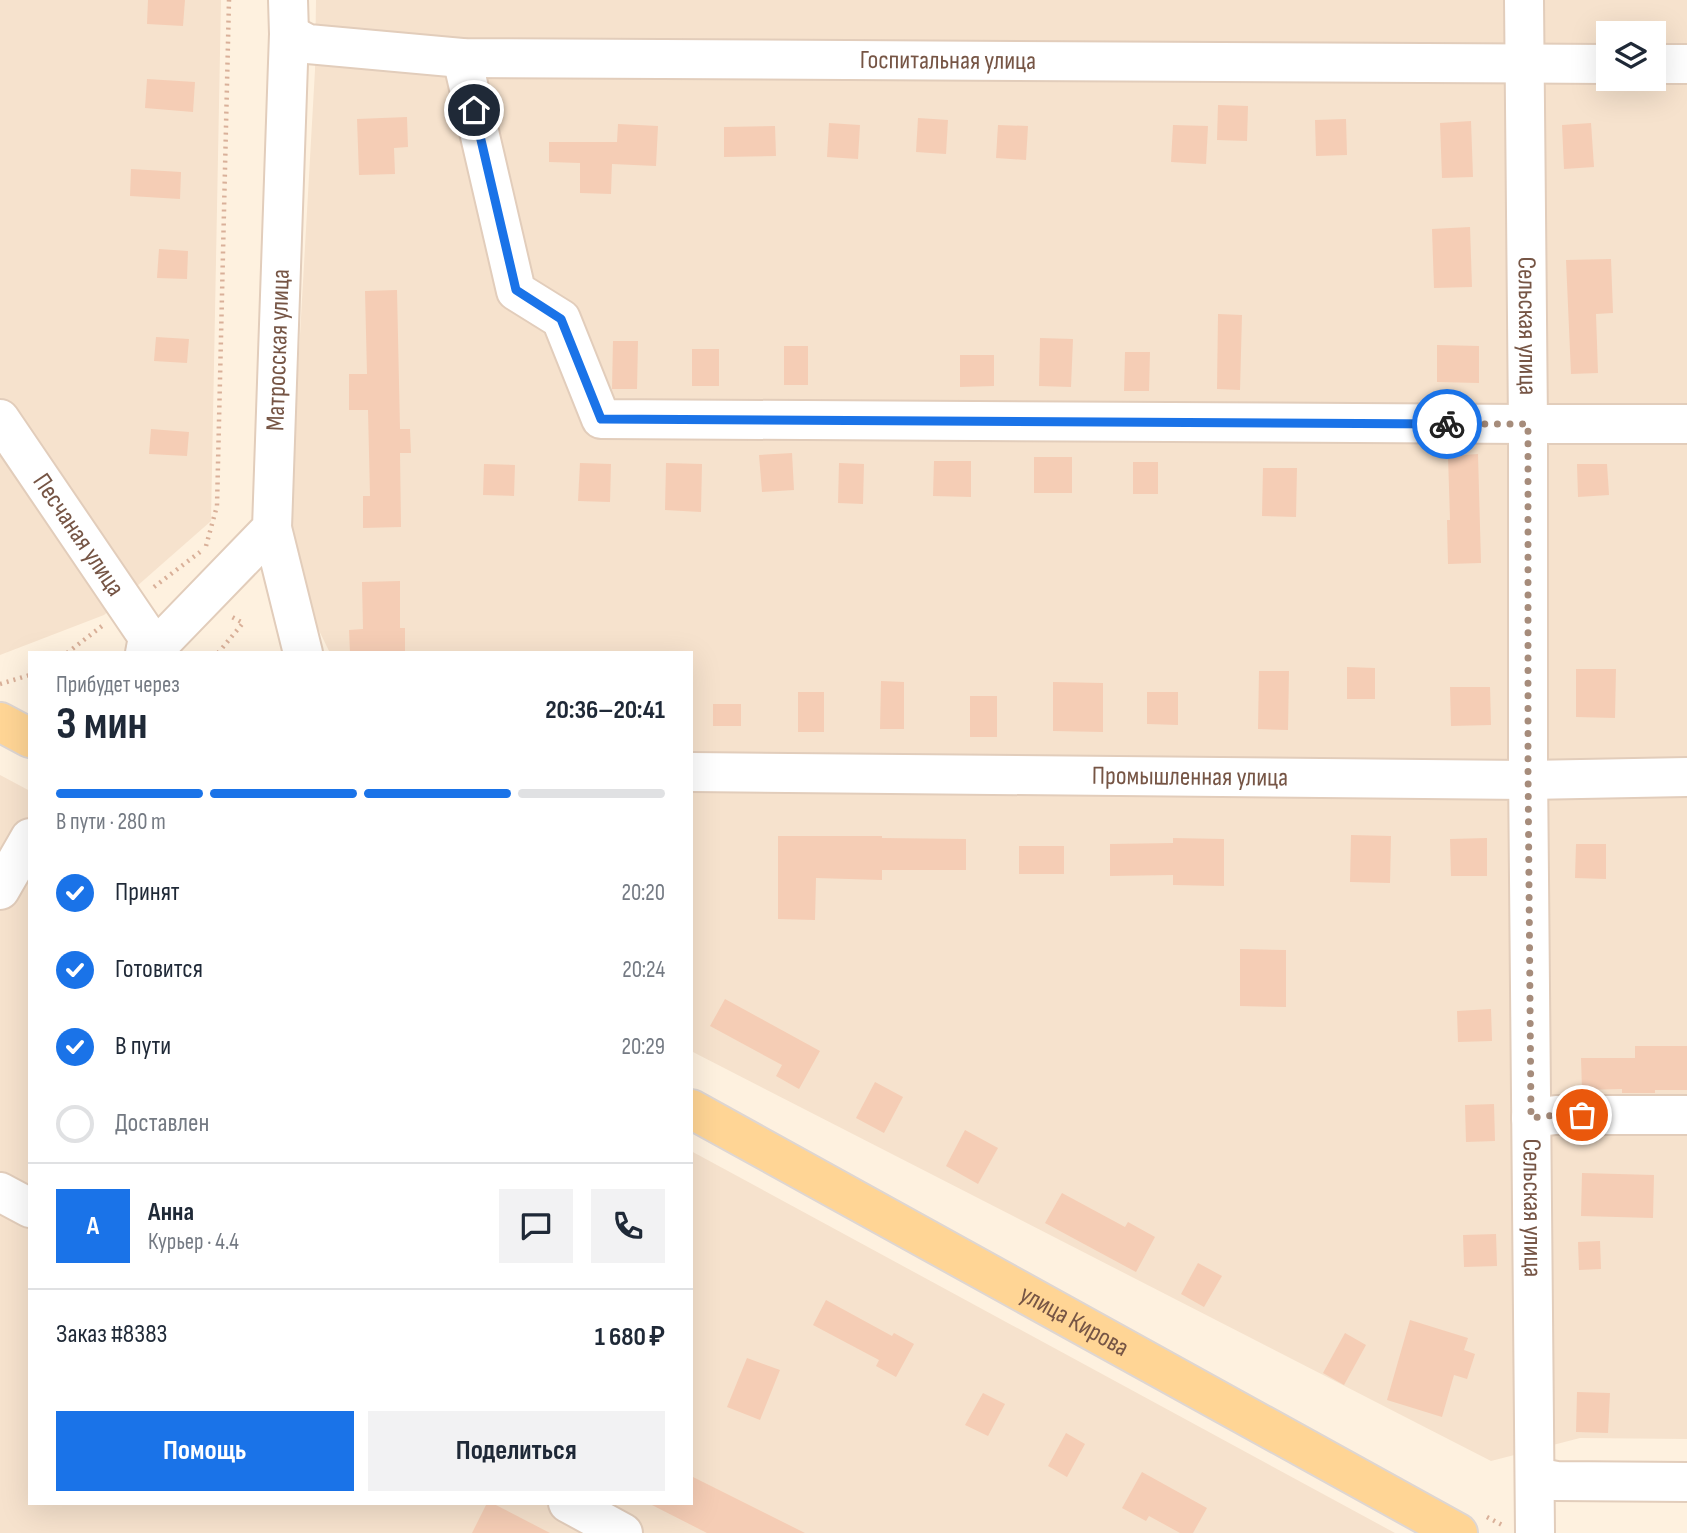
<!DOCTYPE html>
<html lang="ru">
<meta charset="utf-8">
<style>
:root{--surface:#fff;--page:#f2f2f3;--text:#1f2937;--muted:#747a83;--line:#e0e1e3;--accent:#1a73e8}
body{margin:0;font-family:"Sofia Sans Condensed",sans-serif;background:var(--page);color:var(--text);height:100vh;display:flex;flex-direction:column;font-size:26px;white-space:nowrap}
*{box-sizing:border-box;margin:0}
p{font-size:23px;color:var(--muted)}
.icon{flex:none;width:38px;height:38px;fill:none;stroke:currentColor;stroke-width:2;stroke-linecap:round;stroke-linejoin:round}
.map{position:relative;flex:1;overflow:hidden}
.drawer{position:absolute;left:28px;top:651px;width:665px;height:854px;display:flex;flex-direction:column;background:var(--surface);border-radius:0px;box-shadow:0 7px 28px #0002}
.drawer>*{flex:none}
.controls{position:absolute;left:1596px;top:21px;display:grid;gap:14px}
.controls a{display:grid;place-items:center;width:70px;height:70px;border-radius:0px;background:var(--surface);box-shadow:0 7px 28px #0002;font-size:35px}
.pin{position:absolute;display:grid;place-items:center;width:60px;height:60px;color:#fff;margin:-30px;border:4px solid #fff;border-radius:50%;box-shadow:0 2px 7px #0007}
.courier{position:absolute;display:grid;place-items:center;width:70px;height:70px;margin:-35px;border:5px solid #1a73e8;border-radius:50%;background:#fff;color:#222;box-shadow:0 2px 9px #0007}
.head em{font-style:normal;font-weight:700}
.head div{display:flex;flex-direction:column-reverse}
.head{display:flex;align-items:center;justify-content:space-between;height:119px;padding:0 28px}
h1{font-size:46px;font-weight:700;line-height:52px}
.bar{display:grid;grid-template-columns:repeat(4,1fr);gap:10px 7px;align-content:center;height:84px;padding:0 28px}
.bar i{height:9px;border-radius:5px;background:var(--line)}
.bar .active{background:var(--accent)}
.bar p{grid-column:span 4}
.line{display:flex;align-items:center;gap:18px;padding:0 28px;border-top:2px solid var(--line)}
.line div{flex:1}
.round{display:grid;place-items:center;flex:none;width:74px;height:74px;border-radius:0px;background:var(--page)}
ol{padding:0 28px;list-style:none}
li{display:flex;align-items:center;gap:21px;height:77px}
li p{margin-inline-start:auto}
li .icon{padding:7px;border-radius:50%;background:var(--accent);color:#fff;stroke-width:4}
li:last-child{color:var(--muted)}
li i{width:38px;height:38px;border:4px solid var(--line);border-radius:50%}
.primary-button{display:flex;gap:14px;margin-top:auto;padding:14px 28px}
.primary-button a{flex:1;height:80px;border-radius:0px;background:var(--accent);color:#fff;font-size:28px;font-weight:700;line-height:80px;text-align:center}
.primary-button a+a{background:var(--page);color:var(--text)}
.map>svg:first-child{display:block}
.residential{fill:#f6e2cd;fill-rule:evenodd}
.building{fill:#f5cdb5}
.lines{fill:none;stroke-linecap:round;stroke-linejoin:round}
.minor-casing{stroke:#e2cdbb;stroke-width:42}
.major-casing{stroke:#ded6d2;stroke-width:42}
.path{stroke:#d9b099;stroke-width:4.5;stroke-dasharray:2 5;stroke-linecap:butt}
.minor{stroke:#fff;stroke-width:38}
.major{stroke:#ffd595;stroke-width:38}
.done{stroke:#a68c7b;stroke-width:7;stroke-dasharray:0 12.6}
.route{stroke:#1a73e8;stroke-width:9}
.labels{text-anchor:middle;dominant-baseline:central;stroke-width:5;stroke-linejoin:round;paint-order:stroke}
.street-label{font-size:26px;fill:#765545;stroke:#fff5e7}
</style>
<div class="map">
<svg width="1687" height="1533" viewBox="0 0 1687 1533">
<rect width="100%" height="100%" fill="#fef1df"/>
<g class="residential">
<polygon points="0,0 221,0 211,521 104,615 0,655"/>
<path d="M316 0H1687V1439L1580 1438 1491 1461 691 1051V653H330L287 565 315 70ZM1608 33H1654V79H1608Z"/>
<polygon points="0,775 30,791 30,1503 691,1503 691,1151 1395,1533 0,1533"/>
</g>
<g class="building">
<polygon points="148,0 185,0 183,26 147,24"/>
<polygon points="147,79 195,82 193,112 145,108"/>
<polygon points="1218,105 1248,106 1247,141 1217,140"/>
<polygon points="407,117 408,147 394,148 395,174 359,175 357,119"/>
<polygon points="918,118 948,120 946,154 916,152"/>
<polygon points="1346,119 1347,155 1316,156 1315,120"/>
<polygon points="1471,121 1473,177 1442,178 1440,123"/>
<polygon points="829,123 860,125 858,159 827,157"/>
<polygon points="1591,123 1594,167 1564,169 1562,125"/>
<polygon points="618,124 658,126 656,166 612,164 611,194 580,193 580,163 549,162 549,142 617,142"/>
<polygon points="998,125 1028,126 1026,160 996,158"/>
<polygon points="1173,125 1208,126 1206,164 1171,162"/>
<polygon points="775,126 776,156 724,157 724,127"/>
<polygon points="131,169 181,172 180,199 130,196"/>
<polygon points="1470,227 1472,287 1434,288 1432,229"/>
<polygon points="159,249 188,251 187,279 157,278"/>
<polygon points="1611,259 1613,313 1596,314 1598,373 1571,374 1566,260"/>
<polygon points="397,290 400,429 410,429 411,453 400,453 401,527 363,528 363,496 370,496 368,410 349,410 349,374 367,374 365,291"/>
<polygon points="1218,314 1242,315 1240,390 1217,389"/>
<polygon points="156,337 189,339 187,363 154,361"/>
<polygon points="1040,338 1073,339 1071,387 1039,386"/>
<polygon points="613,341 638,341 637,389 612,389"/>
<polygon points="1437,345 1479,346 1479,383 1437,382"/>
<rect x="784" y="346" width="24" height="39"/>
<rect x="692" y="349" width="27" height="37"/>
<polygon points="1125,352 1150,352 1149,391 1124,391"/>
<polygon points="960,355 994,355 994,386 960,387"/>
<polygon points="151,429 189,432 187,456 149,454"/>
<polygon points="792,453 794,490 762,492 759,455"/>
<polygon points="1478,454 1481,563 1448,564 1447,520 1450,520 1448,456"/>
<rect x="1034" y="457" width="38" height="36"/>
<polygon points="934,461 971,461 971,497 933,496"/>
<rect x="1133" y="462" width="25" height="32"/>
<polygon points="580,463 611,464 610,502 578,501"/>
<polygon points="666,463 702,464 701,512 665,510"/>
<polygon points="839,463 864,464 863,504 838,503"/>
<polygon points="484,464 515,465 514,496 483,495"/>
<polygon points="1577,464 1607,464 1609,495 1578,497"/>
<polygon points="1263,468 1297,468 1296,517 1262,516"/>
<polygon points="400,581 400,628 405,628 405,653 350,653 349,630 363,629 362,582"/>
<polygon points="1347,667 1375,668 1375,699 1347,699"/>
<polygon points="1576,669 1616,669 1615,718 1576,717"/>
<polygon points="1259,671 1289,671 1288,730 1258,729"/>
<polygon points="881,681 904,682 904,729 880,729"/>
<polygon points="1053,682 1103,683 1103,732 1053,731"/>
<polygon points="1450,687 1490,687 1491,725 1451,726"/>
<rect x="798" y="692" width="26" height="40"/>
<polygon points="1147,692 1178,692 1178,725 1147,724"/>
<rect x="970" y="696" width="27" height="41"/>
<rect x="713" y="704" width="28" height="22"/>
<polygon points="1351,835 1391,836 1390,883 1350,882"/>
<polygon points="778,836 882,836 882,838 966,839 966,870 882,870 882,880 816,878 815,920 778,919"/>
<polygon points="1173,838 1224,839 1224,886 1173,885 1173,875 1110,876 1110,844 1173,843"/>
<polygon points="1487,838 1487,876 1451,876 1450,839"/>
<polygon points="1576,844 1606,844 1606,879 1575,878"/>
<rect x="1019" y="846" width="45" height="28"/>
<polygon points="1240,949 1286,950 1286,1007 1240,1006"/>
<polygon points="725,999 820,1051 799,1089 776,1076 782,1065 710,1026"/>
<polygon points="1491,1009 1492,1041 1458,1042 1457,1011"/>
<polygon points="1635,1046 1687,1046 1687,1090 1655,1090 1655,1093 1622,1093 1622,1089 1582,1090 1581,1058 1635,1058"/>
<polygon points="875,1082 903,1097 884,1133 856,1118"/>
<polygon points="1494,1104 1495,1141 1466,1142 1465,1105"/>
<polygon points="965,1130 998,1148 978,1184 946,1166"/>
<polygon points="1582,1173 1654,1175 1653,1218 1581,1216"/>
<polygon points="1062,1193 1125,1227 1128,1222 1155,1237 1136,1272 1045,1223"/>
<polygon points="1496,1234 1497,1266 1464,1267 1463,1235"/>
<polygon points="1600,1241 1601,1269 1579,1270 1578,1242"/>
<polygon points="1198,1263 1222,1276 1204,1307 1181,1294"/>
<polygon points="826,1300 892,1336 894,1333 914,1344 896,1377 876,1366 879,1360 813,1325"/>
<polygon points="1410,1320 1468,1338 1464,1350 1475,1354 1467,1379 1454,1375 1442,1417 1387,1400"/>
<polygon points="1345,1333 1366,1345 1344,1385 1323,1373"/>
<polygon points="747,1358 780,1370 760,1420 727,1407"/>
<polygon points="1577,1392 1610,1393 1608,1433 1576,1432"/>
<polygon points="983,1393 1005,1404 988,1436 965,1425"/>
<polygon points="1066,1433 1085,1444 1067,1477 1048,1466"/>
<polygon points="1142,1472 1207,1508 1193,1533 1180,1533 1149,1516 1146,1521 1122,1508"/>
<polygon points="691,1476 805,1533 707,1533 648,1503 691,1503"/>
<polygon points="487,1503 492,1503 550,1533 472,1533"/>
</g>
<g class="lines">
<g class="minor-casing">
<g id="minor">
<path id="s1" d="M1524 0 1528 424V769L1535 1533"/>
<path id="s2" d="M289 34 308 44 462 58 1608 64"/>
<polyline points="462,58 516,291 561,319 601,419 1528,424 1687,424"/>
<polyline points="1654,64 1687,64"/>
<path id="s3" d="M0 419 148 637 145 653"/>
<polyline points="272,528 303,653"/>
<path id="s4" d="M151 653 272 528 289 34 288 0"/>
<path id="s5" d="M691 772 1528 780 1687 777"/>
<polyline points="0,890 30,838"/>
<polyline points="1531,1118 1556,1115 1687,1115"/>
<polyline points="0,1192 30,1208"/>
<polyline points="1535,1477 1556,1481 1687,1482"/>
<polyline points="568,1503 623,1533"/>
</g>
</g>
<g class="major-casing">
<g id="major">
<polyline points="0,722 30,738"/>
<path id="s6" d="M691 1109 1458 1533"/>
</g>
</g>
<g class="path">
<polyline points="206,546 217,506 229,0"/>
<polyline points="154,587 200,552"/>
<polyline points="67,653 102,626"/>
<polyline points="218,653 243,623 232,617"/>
<polyline points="0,684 30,675"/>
<polyline points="1487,1517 1504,1526"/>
</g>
<use href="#minor" class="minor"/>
<use href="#major" class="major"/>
</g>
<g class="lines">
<polyline class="done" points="1447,424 1528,424 1528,769 1531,1118 1556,1115 1582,1115"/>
<polyline class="route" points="474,110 516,290 561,319 601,419 1447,424"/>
</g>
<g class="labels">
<g class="street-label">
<text stroke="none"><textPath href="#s2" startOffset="662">Госпитальная улица</textPath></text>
<text stroke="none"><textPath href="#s1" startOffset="326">Сельская улица</textPath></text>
<text stroke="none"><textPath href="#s4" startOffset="352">Матросская улица</textPath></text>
<text stroke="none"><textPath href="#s3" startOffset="140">Песчаная улица</textPath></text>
<text stroke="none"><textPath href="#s5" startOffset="499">Промышленная улица</textPath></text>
<text stroke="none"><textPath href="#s1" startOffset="1208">Сельская улица</textPath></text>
<text stroke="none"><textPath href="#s6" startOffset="438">улица Кирова</textPath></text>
</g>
</g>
</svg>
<div class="controls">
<a><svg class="icon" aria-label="layers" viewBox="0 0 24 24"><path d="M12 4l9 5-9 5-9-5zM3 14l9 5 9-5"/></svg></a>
</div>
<div class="pin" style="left:1582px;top:1115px;background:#ea580c"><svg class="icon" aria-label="bag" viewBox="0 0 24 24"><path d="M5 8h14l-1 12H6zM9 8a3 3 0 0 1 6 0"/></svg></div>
<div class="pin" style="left:474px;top:110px;background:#1f2937"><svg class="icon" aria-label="home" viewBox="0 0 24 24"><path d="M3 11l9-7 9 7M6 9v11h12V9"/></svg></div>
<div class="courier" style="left:1447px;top:424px"><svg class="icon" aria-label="bike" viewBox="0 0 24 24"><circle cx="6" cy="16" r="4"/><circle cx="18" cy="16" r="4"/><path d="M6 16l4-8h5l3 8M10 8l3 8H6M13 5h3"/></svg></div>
<section class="drawer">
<div class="head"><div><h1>3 мин</h1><p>Прибудет через</p></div><em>20:36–20:41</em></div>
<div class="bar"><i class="active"></i><i class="active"></i><i class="active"></i><i></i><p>В пути · 280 m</p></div>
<ol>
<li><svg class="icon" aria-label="check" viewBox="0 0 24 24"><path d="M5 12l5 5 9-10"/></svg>Принят<p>20:20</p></li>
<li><svg class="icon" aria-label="check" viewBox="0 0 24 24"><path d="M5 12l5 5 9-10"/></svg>Готовится<p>20:24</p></li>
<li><svg class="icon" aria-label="check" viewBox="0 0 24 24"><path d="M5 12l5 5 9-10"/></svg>В пути<p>20:29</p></li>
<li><i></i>Доставлен</li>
</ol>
<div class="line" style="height:126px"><b class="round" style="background:var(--accent);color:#fff">А</b><div><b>Анна</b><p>Курьер · 4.4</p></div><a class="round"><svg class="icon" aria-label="chat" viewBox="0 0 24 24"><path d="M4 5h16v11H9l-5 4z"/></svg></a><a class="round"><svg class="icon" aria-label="phone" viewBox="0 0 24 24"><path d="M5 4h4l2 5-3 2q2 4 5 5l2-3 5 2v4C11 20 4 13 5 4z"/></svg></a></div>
<div class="line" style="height:91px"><div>Заказ #8383</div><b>1 680 ₽</b></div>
<div class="primary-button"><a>Помощь</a><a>Поделиться</a></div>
</section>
</div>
